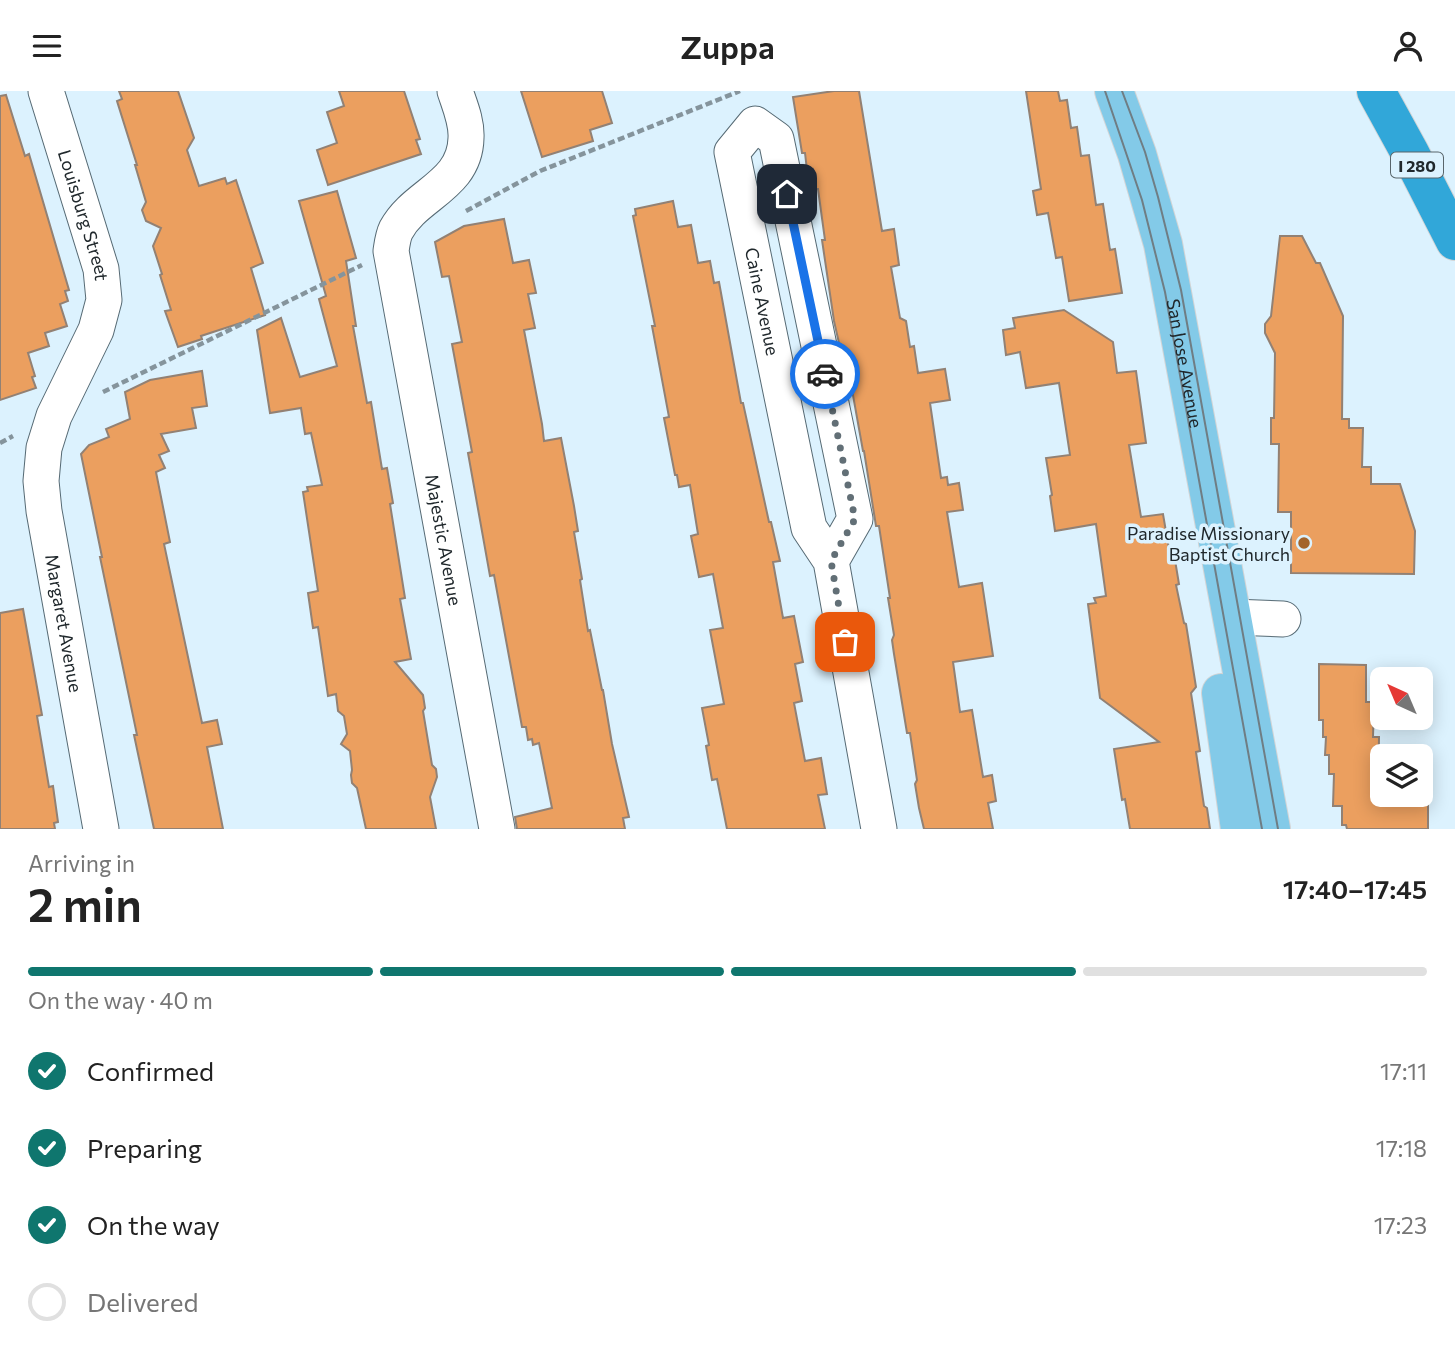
<!DOCTYPE html>
<meta charset="utf-8">
<style>
:root{--surface:#fff;--page:#f2f2f2;--text:#222;--muted:#767676;--line:#e0e0e0;--accent:#0f766e}
body{margin:0;font-family:Commissioner,sans-serif;background:var(--page);color:var(--text);height:100vh;display:flex;flex-direction:column;font-size:26px;white-space:nowrap}
*{box-sizing:border-box;margin:0}
p{font-size:23px;color:var(--muted)}
.icon{flex:none;width:38px;height:38px;fill:none;stroke:currentColor;stroke-width:2;stroke-linecap:round;stroke-linejoin:round}
.map{position:relative;height:738px;overflow:hidden}
.panel{display:flex;flex-direction:column;background:var(--surface);flex:1}
.panel>*{flex:none}
.needle{width:46px;rotate:316deg}
.tools{position:absolute;left:1370px;top:576px;display:grid;gap:14px}
.tools a{display:grid;place-items:center;width:63px;height:63px;border-radius:10px;background:var(--surface);box-shadow:0 4px 18px #0003;font-size:35px}
.pin{position:absolute;display:grid;place-items:center;width:60px;height:60px;color:#fff;margin:-30px;border-radius:14px;box-shadow:0 4px 10px #0006}
.courier{position:absolute;display:grid;place-items:center;width:70px;height:70px;margin:-35px;border:5px solid #1a73e8;border-radius:50%;background:#fff;color:#222;box-shadow:0 2px 9px #0007}
.headline em{font-style:normal;font-weight:600}
.headline div{display:flex;flex-direction:column-reverse}
.headline{display:flex;align-items:center;justify-content:space-between;height:119px;padding:0 28px}
h1{font-size:46px;font-weight:600;line-height:52px}
.bar{display:grid;grid-template-columns:repeat(4,1fr);gap:10px 7px;align-content:center;height:84px;padding:0 28px}
.bar i{height:9px;border-radius:5px;background:var(--line)}
.bar .on{background:var(--accent)}
.bar p{grid-column:span 4}
ol{padding:0 28px;list-style:none}
li{display:flex;align-items:center;gap:21px;height:77px}
li p{margin-inline-start:auto}
li .icon{padding:7px;border-radius:50%;background:var(--accent);color:#fff;stroke-width:4}
li:last-child{color:var(--muted)}
li i{width:38px;height:38px;border:4px solid var(--line);border-radius:50%}
header{display:flex;justify-content:space-between;align-items:center;height:91px;padding:0 28px;background:var(--surface);font-size:32px;font-weight:600}
.map>svg:first-child{display:block}
.building{fill:#eb9f5f;stroke:#928174;stroke-width:2}
.lines{fill:none;stroke-linecap:round;stroke-linejoin:round}
.minor-casing{stroke:#566a74;stroke-width:37}
.major-casing{stroke:#d2d4d5;stroke-width:40}
.highway-casing{stroke:#d2d4d5;stroke-width:40}
.path{stroke:#85949c;stroke-width:4.5;stroke-dasharray:7 3.5;stroke-linecap:butt}
.minor{stroke:#fff;stroke-width:35}
.major{stroke:#83cae8;stroke-width:38}
.highway{stroke:#31a7d9;stroke-width:38}
.tram{stroke:#6f7d84;stroke-width:2}
.done{stroke:#626f76;stroke-width:7;stroke-dasharray:0 12.6}
.route{stroke:#1a73e8;stroke-width:9}
.poi-dot{fill:#a3642b;stroke:#dcf2fe;stroke-width:2.5}
.labels{text-anchor:middle;dominant-baseline:central;stroke-width:7;stroke-linejoin:round;paint-order:stroke}
.shield{fill:#dcf2fe;stroke:#58656b;stroke-width:2}
.shield-label{font-size:16px;font-weight:bold;fill:#20282c}
.street-label{font-size:18px;fill:#20282c;stroke:#dcf2fe}
.poi-label{font-size:18px;fill:#20282c;stroke:#dcf2fe;text-anchor:end}
</style>
<header><svg class="icon" aria-label="menu" viewBox="0 0 24 24"><path d="M4 6h16M4 12h16M4 18h16"/></svg>Zuppa<svg class="icon" aria-label="person" viewBox="0 0 24 24"><circle cx="12" cy="8" r="4"/><path d="M4 21q1-7 8-7t8 7"/></svg></header>
<div class="map">
<svg width="1455" height="738" viewBox="0 0 1455 738">
<rect width="100%" height="100%" fill="#dcf2fe"/>
<g class="building">
<polygon points="119,0 178,0 194,47 187,59 199,95 225,87 227,93 236,89 263,172 251,177 265,224 201,245 202,248 178,256 165,220 171,219 160,184 162,183 153,155 161,137 146,130 142,119 146,111 135,74 137,74 117,10 122,8"/>
<polygon points="339,0 404,0 420,48 416,49 421,63 328,94 317,59 337,52 327,21 344,15"/>
<polygon points="521,0 602,0 612,32 590,39 593,50 542,66"/>
<polygon points="834,0 859,0 882,140 894,138 899,174 891,176 900,227 906,230 910,256 914,255 918,282 945,278 950,309 930,312 941,387 947,386 948,394 959,392 963,419 947,421 959,496 982,492 993,565 953,571 960,621 972,619 983,686 992,684 996,710 988,712 993,738 924,738 919,717 915,693 917,689 910,642 907,642 894,563 892,549 894,544 888,507 890,507 879,435 876,435 864,360 863,360 851,293 846,281 844,269 846,257 839,252 834,230 822,149 825,149 818,98 816,98 813,78 807,79 805,62 802,62 793,6"/>
<polygon points="1026,0 1058,0 1060,10 1067,9 1071,37 1077,36 1081,65 1089,64 1096,114 1103,113 1110,159 1115,158 1122,202 1069,210 1062,166 1056,167 1048,122 1037,124 1033,100 1041,98"/>
<polygon points="6,4 25,65 29,63 69,199 65,200 68,210 60,213 67,235 45,242 49,255 28,262 35,285 32,286 36,297 0,309 0,5"/>
<polygon points="337,100 356,167 346,170 356,235 353,235 367,312 371,311 382,378 387,377 393,412 390,413 405,507 400,508 411,568 395,571 423,604 425,617 423,620 432,674 436,678 437,686 430,706 436,738 366,738 357,697 352,692 351,684 352,679 350,660 341,653 347,643 344,625 338,620 336,603 328,605 318,536 313,537 308,502 318,500 303,401 308,400 307,396 322,394 311,342 305,343 301,317 270,322 257,239 281,227 300,286 337,275 319,208 326,205 299,110"/>
<polygon points="673,110 678,136 691,134 698,172 710,170 714,192 719,191 741,312 743,312 769,431 771,431 780,470 773,471 783,527 794,525 803,571 795,573 802,610 794,612 805,670 821,667 827,703 818,704 825,738 727,738 717,688 712,689 706,655 709,654 702,617 724,613 710,539 723,537 713,483 699,486 691,445 698,443 690,394 679,396 677,384 675,384 664,327 669,326 652,235 655,235 633,125 636,124 635,118"/>
<polygon points="504,128 513,172 529,169 536,202 528,203 535,237 524,239 542,333 544,350 561,347 574,415 578,440 574,441 582,488 580,489 588,540 590,539 602,599 603,599 612,653 629,726 623,727 625,738 517,738 515,726 552,717 539,652 533,654 532,648 528,649 526,636 522,636 494,484 490,485 468,362 472,361 452,253 462,251 449,185 442,186 435,151 464,135"/>
<polygon points="1280,145 1302,145 1316,172 1320,172 1343,225 1342,328 1349,328 1349,337 1363,337 1362,376 1371,376 1371,393 1400,393 1415,440 1414,483 1291,482 1291,421 1278,421 1279,353 1271,353 1271,327 1274,327 1275,262 1265,242 1265,233 1271,225"/>
<polygon points="1064,219 1113,251 1117,282 1136,280 1146,352 1129,354 1141,426 1163,423 1169,458 1173,457 1179,493 1176,494 1184,532 1186,533 1196,596 1191,602 1200,660 1196,661 1204,715 1207,717 1210,738 1130,738 1125,708 1122,709 1114,658 1159,651 1100,607 1088,513 1096,512 1094,507 1106,505 1096,433 1055,440 1050,405 1052,404 1046,367 1070,364 1059,292 1026,297 1020,261 1006,264 1003,239 1015,237 1013,227"/>
<polygon points="202,280 207,315 192,317 196,337 161,343 169,360 159,364 165,377 156,381 170,451 164,453 202,632 217,629 222,653 207,656 223,738 154,738 134,644 137,644 100,466 102,466 81,363 89,354 109,346 106,338 130,328 125,301 150,289"/>
<polygon points="23,518 42,624 37,625 49,696 53,695 58,731 54,732 55,738 0,738 0,522"/>
<polygon points="1319,573 1366,574 1366,611 1374,611 1373,646 1379,646 1378,710 1428,711 1428,738 1347,738 1346,734 1342,734 1342,715 1333,715 1334,683 1329,683 1329,664 1325,664 1326,646 1323,646 1323,629 1319,629"/>
</g>
<g class="lines">
<g class="minor-casing">
<g id="minor">
<path id="s1" d="M46 0 101 178 104 209 96 239 54 325 44 357 41 390 44 420 101 738"/>
<path id="s2" d="M455 0C460 15 467 31 466 47 465 95 415 103 396 139 393 145 392 153 391 160L497 738"/>
<path id="s3" d="M831 470 855 428 776 48 755 33 732 61 809 437 831 470 879 738"/>
<polyline points="1232,526 1283,528"/>
</g>
</g>
<g class="major-casing">
<g id="major">
<path id="s4" d="M1114 0 1137 63 1163 153 1271 738"/>
<polyline points="1221,602 1240,738"/>
</g>
</g>
<g class="highway-casing">
<polyline id="highway" points="1376,0 1410,62 1455,150"/>
</g>
<g class="path">
<polyline points="466,120 540,80 740,0"/>
<polyline points="103,301 362,174"/>
<polyline points="0,352 13,345"/>
</g>
<use href="#minor" class="minor"/>
<use href="#major" class="major"/>
<use href="#highway" class="highway"/>
<g class="tram">
<polyline points="1105,0 1142,109 1165,201 1262,738"/>
<polyline points="1122,0 1145,61 1158,106 1181,199 1278,738"/>
</g>
</g>
<g class="lines">
<polyline class="done" points="825,283 855,428 831,470 845,551"/>
<polyline class="route" points="787,103 825,283"/>
</g>
<circle class="poi-dot" cx="1304" cy="452" r="7"/>
<g class="labels">
<rect class="shield" x="1391" y="61.5" width="52" height="25" rx="5"/>
<g class="shield-label">
<text x="1417" y="74">I 280</text>
</g>
<g class="street-label">
<text stroke="none"><textPath href="#s1" startOffset="130">Louisburg Street</textPath></text>
<text stroke="none"><textPath href="#s3" startOffset="651">Caine Avenue</textPath></text>
<text stroke="none"><textPath href="#s4" startOffset="282">San Jose Avenue</textPath></text>
<text stroke="none"><textPath href="#s2" startOffset="483">Majestic Avenue</textPath></text>
<text stroke="none"><textPath href="#s1" startOffset="555">Margaret Avenue</textPath></text>
</g>
<g class="poi-label">
<text x="1290" y="442">Paradise Missionary<tspan x="1290" dy="21">Baptist Church</tspan></text>
</g>
</g>
</svg>
<div class="tools">
<a><svg class="needle" viewBox="-14 -14 28 28"><path d="M0-13l5 13h-10z" fill="#e53935"/><path d="M0 13l5-13h-10z" fill="#767676"/></svg></a>
<a><svg class="icon" aria-label="layers" viewBox="0 0 24 24"><path d="M12 4l9 5-9 5-9-5zM3 14l9 5 9-5"/></svg></a>
</div>
<div class="pin" style="left:845px;top:551px;background:#ea580c"><svg class="icon" aria-label="bag" viewBox="0 0 24 24"><path d="M5 8h14l-1 12H6zM9 8a3 3 0 0 1 6 0"/></svg></div>
<div class="pin" style="left:787px;top:103px;background:#1f2937"><svg class="icon" aria-label="home" viewBox="0 0 24 24"><path d="M3 11l9-7 9 7M6 9v11h12V9"/></svg></div>
<div class="courier" style="left:825px;top:283px"><svg class="icon" aria-label="car" viewBox="0 0 24 24"><path d="M5 17H2v-5l4-1 3-4h7l3 4 3 1v5h-3M9 17h6M6 11h13"/><circle cx="7" cy="17" r="2"/><circle cx="17" cy="17" r="2"/></svg></div>
</div>
<section class="panel">
<div class="headline"><div><h1>2 min</h1><p>Arriving in</p></div><em>17:40–17:45</em></div>
<div class="bar"><i class="on"></i><i class="on"></i><i class="on"></i><i></i><p>On the way · 40 m</p></div>
<ol>
<li><svg class="icon" aria-label="check" viewBox="0 0 24 24"><path d="M5 12l5 5 9-10"/></svg>Confirmed<p>17:11</p></li>
<li><svg class="icon" aria-label="check" viewBox="0 0 24 24"><path d="M5 12l5 5 9-10"/></svg>Preparing<p>17:18</p></li>
<li><svg class="icon" aria-label="check" viewBox="0 0 24 24"><path d="M5 12l5 5 9-10"/></svg>On the way<p>17:23</p></li>
<li><i></i>Delivered</li>
</ol>
</section>
